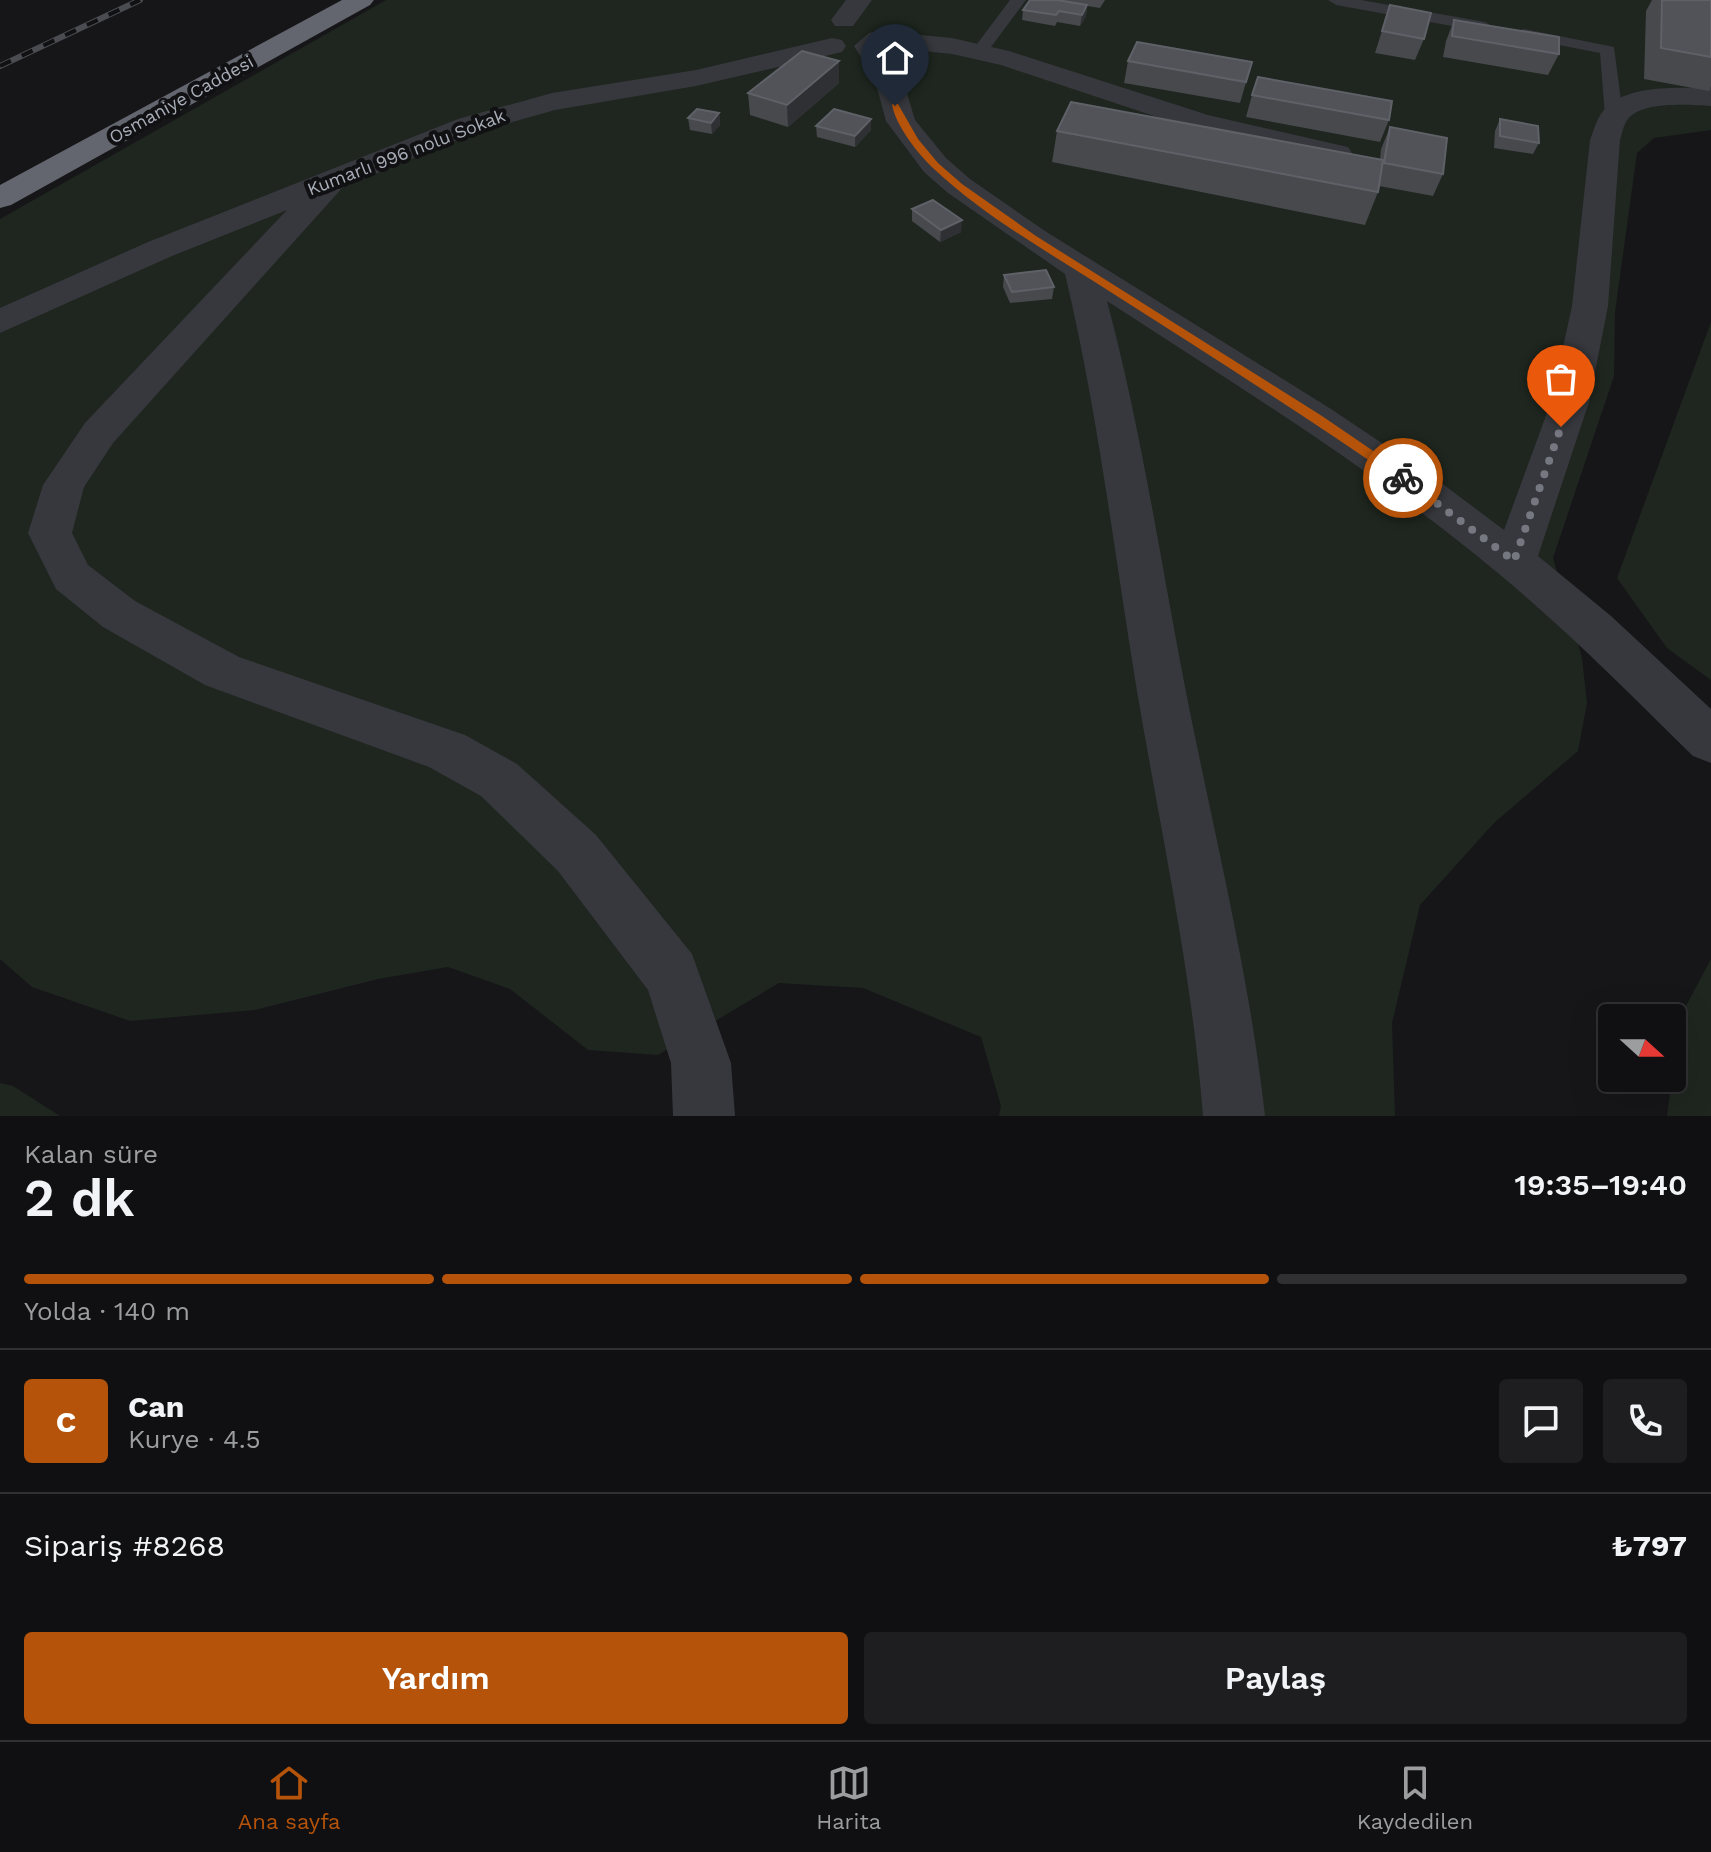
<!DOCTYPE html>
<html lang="tr">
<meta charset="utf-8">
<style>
:root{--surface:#101012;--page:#1e1e20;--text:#f1f3f6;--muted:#9c9d9f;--line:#303032;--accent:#b45309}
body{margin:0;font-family:"Work Sans",sans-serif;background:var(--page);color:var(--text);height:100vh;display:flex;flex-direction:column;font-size:30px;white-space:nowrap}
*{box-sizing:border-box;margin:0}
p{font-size:26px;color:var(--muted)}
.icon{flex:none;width:44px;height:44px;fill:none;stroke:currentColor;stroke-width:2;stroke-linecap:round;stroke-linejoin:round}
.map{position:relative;height:1116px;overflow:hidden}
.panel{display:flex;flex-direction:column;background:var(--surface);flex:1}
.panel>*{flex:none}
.needle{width:52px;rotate:111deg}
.fabs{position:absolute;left:1598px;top:1004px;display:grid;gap:16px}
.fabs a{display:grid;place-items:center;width:88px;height:88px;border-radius:8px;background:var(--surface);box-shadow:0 8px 32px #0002,0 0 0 2px var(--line);font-size:40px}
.pin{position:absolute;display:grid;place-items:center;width:68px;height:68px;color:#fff;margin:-82px -34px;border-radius:50% 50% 50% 0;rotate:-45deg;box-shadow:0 0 8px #0007}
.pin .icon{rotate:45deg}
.courier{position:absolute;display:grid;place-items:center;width:80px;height:80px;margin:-40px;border:6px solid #b45309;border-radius:50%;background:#fff;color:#222;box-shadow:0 2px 10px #0007}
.headline em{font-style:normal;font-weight:600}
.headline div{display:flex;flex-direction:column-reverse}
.headline{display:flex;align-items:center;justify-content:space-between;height:136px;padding:0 24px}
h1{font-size:52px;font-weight:600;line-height:60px}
.bar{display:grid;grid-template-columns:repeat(4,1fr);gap:12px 8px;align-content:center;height:96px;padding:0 24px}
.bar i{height:10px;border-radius:6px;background:var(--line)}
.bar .current{background:var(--accent)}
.bar p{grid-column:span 4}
.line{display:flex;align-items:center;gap:20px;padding:0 24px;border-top:2px solid var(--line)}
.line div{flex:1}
.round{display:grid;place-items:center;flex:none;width:84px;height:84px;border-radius:8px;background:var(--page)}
.cta{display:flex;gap:16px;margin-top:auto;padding:16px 24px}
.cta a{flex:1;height:92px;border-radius:8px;background:var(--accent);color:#fff;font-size:32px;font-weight:600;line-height:92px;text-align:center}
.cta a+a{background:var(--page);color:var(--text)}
.tabs{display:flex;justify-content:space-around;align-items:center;height:112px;border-top:2px solid var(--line);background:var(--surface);font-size:22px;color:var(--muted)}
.tabs a{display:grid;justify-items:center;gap:4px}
.tabs .current{color:var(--accent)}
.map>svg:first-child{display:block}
.green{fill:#1e261f}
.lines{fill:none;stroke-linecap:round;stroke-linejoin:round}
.lane{fill:#37383d;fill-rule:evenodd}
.street{fill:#37383d;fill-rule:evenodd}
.highway{fill:#63666e;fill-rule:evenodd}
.rail-casing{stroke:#4a4c52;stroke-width:6}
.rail{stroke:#111113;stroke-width:4;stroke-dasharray:12;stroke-linecap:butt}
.wall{fill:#47494d}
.shaded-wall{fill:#2f3033}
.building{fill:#525359;stroke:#5f6168;stroke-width:2}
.route{fill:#b45309}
.done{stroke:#757880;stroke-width:8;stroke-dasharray:0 14.4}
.labels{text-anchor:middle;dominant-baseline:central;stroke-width:8;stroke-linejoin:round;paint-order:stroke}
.far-street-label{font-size:18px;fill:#a8adb8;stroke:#111113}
</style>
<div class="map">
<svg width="1711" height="1116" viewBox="0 0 1711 1116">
<rect width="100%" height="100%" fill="#161618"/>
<g class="green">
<polygon points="386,0 1690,0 1711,21 1711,130 1654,138 1637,153 1615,312 1614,376 1553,558 1582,658 1587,703 1578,751 1494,823 1420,905 1392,1023 1395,1116 999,1116 1001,1106 981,1037 863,988 779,983 658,1055 588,1050 510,989 448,967 378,979 255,1010 130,1021 32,987 0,959 0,219"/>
<polygon points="1711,322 1711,680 1667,648 1617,578"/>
<polygon points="1711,959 1711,1116 1667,1116 1680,1017"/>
<polygon points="0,1083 13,1086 60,1116 0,1116"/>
</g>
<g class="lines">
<g class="lane">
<polygon points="1010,0 1026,0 985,55 973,55 971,52"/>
<polygon points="1328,0 1361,0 1485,22 1493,27 1485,32 1336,5"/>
<polygon points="1524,29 1614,47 1623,116 1620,120 1614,121 1605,116 1600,53 1518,37 1518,31"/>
</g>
<g class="street">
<polygon points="846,0 872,0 853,26 835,26 831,20"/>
<path d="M879 31 952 38 1009 51 1208 115 1348 147 1352 153 1348 159 1337 162 1190 128 1001 65 952 54 882 47 902 77 915 120 946 158 970 179 1045 231 1331 409 1440 482 1504 530 1551 402 1572 306 1590 140C1594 130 1596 120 1603 111 1626 83 1679 88 1711 88V106C1690 105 1638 100 1626 122 1623 127 1622 134 1620 140L1608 306 1589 402 1538 556 1611 616 1711 709V763L1693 756C1630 694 1568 631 1499 574 1377 472 1241 388 1107 301 1141 428 1160 558 1185 687 1213 830 1249 971 1265 1116H1203C1192 973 1161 833 1137 691 1114 552 1098 412 1065 274L948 193 924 172 886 121 874 77 854 46 869 33Z"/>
<polygon points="832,38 842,40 846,46 842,52 696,86 555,110 480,131 343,187 113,443 84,487 72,533 88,565 135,601 239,657 465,735 517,764 596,835 692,954 731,1063 735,1116 673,1116 671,1063 648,990 558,871 481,796 429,767 205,685 103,627 56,589 28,533 43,485 85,423 287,210 172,256 0,333 0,308 148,242 458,119 552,93 696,70"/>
</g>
<polygon class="highway" points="342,0 374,0 370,5 11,205 0,208 0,185"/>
<g class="rail-casing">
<polyline id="rail" points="0,66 140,0"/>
</g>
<use href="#rail" class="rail"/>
</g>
<g class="wall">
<polygon points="1030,0 1105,0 1100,8 1087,6 1086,16 1080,26 1057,22 1055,26 1022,20 1023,10"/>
<polygon points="1652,0 1711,0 1711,87 1709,91 1644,79 1646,11"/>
<polygon points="1390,5 1424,39 1415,60 1375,53"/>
<polygon points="1454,20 1559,54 1548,75 1443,57 1446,41"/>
<polygon points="839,61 839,83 788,127 750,115 748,93"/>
<polygon points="1128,61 1252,62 1240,103 1124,83"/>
<polygon points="1252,95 1389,120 1380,142 1246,117"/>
<polygon points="719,113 720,125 712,134 690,130 688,118"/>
<polygon points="1500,119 1539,143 1533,154 1494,148 1495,131"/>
<polygon points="816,126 871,130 855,147 817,137"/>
<polygon points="1390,127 1443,174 1433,196 1379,186 1378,192 1365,225 1052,162 1057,131 1380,160 1381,149"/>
<polygon points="912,209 961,232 940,242 912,221"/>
<polygon points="1004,275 1054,287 1052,299 1010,303 1003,287"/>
</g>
<g class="shaded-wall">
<polygon points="1087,5 1086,16 1080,26 1082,15"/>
<polygon points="839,61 839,83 788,127 787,105"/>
<polygon points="719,113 720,125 712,134 711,123"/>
<polygon points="871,119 871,130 855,147 855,136"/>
<polygon points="962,220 961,232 940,242 941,230"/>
</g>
<g class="building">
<polygon points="1030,0 1057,0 1087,5 1082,15 1059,11 1056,15 1023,10"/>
<polygon points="1662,0 1711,0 1711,57 1661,48"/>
<polygon points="1390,5 1431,13 1424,39 1382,31"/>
<polygon points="1454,20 1559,37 1559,54 1452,36"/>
<polygon points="1137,42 1252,62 1246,82 1128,61"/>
<polygon points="802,51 839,61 787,105 748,93"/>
<polygon points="1258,77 1392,101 1389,120 1252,95"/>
<polygon points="1071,102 1383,160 1378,192 1057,131"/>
<polygon points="697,109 719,113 711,123 688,118"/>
<polygon points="834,109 871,119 855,136 816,126"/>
<polygon points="1500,119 1538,126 1539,143 1500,136"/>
<polygon points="1390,127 1447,138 1443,174 1384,163"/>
<polygon points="933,200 962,220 941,230 912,209"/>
<polygon points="1046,270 1054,287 1012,292 1004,275"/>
</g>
<path class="route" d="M892 104H898L918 139 938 163 962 184 1036 236 1322 416 1407 474V481H1399C1304 415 1206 353 1109 291 1050 253 985 217 934 169 918 154 895 125 892 104Z"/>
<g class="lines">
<polyline class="done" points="1403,478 1514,561 1561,427"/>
</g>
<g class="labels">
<g class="far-street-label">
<text transform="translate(181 99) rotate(-29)">Osmaniye Caddesi</text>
<text transform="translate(406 152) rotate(-21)">Kumarlı 996 nolu Sokak</text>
</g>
</g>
</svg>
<div class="fabs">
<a><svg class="needle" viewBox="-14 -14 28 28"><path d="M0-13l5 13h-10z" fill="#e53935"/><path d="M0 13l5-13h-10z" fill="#9c9d9f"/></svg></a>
</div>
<div class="pin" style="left:1561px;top:427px;background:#ea580c"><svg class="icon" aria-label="bag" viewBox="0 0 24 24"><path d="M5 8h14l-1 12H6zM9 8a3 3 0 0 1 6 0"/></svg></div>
<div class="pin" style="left:895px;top:106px;background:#1f2937"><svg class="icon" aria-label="home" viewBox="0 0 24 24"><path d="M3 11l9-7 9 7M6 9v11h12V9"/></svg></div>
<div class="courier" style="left:1403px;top:478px"><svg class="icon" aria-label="bike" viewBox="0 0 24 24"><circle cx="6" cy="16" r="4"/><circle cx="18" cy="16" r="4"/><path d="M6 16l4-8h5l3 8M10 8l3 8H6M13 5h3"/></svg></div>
</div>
<section class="panel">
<div class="headline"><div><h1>2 dk</h1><p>Kalan süre</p></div><em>19:35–19:40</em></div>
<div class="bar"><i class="current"></i><i class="current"></i><i class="current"></i><i></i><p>Yolda · 140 m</p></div>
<div class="line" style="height:144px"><b class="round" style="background:var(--accent);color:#fff">C</b><div><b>Can</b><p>Kurye · 4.5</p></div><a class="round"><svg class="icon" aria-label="chat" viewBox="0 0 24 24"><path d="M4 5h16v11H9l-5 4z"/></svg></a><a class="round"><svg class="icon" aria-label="phone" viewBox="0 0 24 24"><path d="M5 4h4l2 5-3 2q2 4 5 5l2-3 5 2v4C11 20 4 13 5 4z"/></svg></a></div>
<div class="line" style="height:104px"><div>Sipariş #8268</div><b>₺797</b></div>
<div class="cta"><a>Yardım</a><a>Paylaş</a></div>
</section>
<nav class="tabs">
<a class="current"><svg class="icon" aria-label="home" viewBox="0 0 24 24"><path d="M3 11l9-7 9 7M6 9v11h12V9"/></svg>Ana sayfa</a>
<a><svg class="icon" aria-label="map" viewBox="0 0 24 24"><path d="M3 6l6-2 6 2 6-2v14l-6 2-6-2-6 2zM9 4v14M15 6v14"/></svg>Harita</a>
<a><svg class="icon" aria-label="saved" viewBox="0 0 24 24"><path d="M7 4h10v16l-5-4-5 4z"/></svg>Kaydedilen</a>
</nav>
